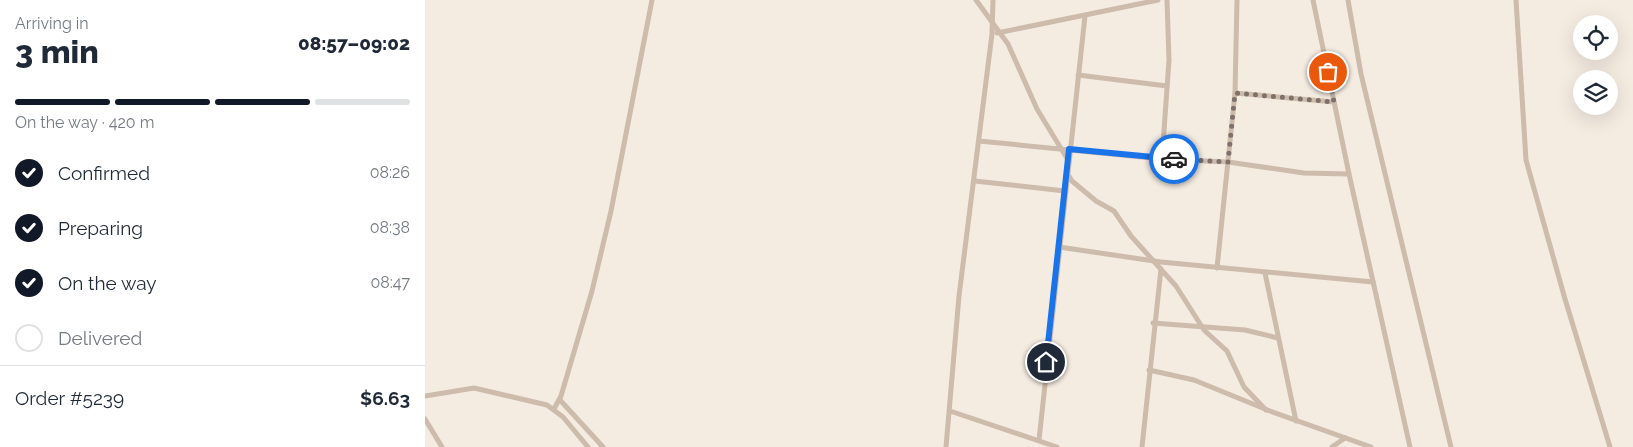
<!DOCTYPE html>
<meta charset="utf-8">
<style>
:root{--surface:#fff;--page:#f6f6f7;--text:#1f2937;--muted:#747a83;--line:#e0e1e3;--accent:#111827}
body{margin:0;font-family:Raleway,sans-serif;background:var(--page);color:var(--text);height:100vh;display:flex;flex-direction:column;font-size:19px;white-space:nowrap}
*{box-sizing:border-box;margin:0}
p{font-size:16px;color:var(--muted)}
.icon{flex:none;width:28px;height:28px;fill:none;stroke:currentColor;stroke-width:2;stroke-linecap:round;stroke-linejoin:round}
.map{position:relative;flex:1;overflow:hidden}
.details{display:flex;flex-direction:column;background:var(--surface);width:425px}
.details>*{flex:none}
.tools{position:absolute;left:1148px;top:15px;display:grid;gap:10px}
.tools a{display:grid;place-items:center;width:45px;height:45px;border-radius:50%;background:var(--surface);box-shadow:0 5px 20px #0002;font-size:25px}
.pin{position:absolute;display:grid;place-items:center;width:42px;height:42px;color:#fff;margin:-21px;border:2px solid #fff;border-radius:50%;box-shadow:0 1px 5px #0007}
.courier{position:absolute;display:grid;place-items:center;width:50px;height:50px;margin:-25px;border:4px solid #1a73e8;border-radius:50%;background:#fff;color:#222;box-shadow:0 1px 6px #0007}
.headline em{font-style:normal;font-weight:800}
.headline div{display:flex;flex-direction:column-reverse}
.headline{display:flex;align-items:center;justify-content:space-between;height:85px;padding:0 15px}
h1{font-size:32px;font-weight:800;line-height:38px}
.bar{display:grid;grid-template-columns:repeat(4,1fr);gap:8px 5px;align-content:center;height:60px;padding:0 15px}
.bar i{height:6px;border-radius:4px;background:var(--line)}
.bar .selected{background:var(--accent)}
.bar p{grid-column:span 4}
.line{display:flex;align-items:center;gap:12px;padding:0 15px;border-top:1px solid var(--line)}
.line div{flex:1}
ol{padding:0 15px;list-style:none}
li{display:flex;align-items:center;gap:15px;height:55px}
li p{margin-inline-start:auto}
li .icon{padding:5px;border-radius:50%;background:var(--accent);color:#fff;stroke-width:4}
li:last-child{color:var(--muted)}
li i{width:28px;height:28px;border:2px solid var(--line);border-radius:50%}
main{display:flex;flex:1;min-height:0}
.map>svg:first-child{display:block}
.lines{fill:none;stroke-linecap:round;stroke-linejoin:round}
.street{stroke:#cdbbac;stroke-width:5}
.done{stroke:#7c716b;stroke-width:5;stroke-dasharray:0 9}
.route{stroke:#1a73e8;stroke-width:6}
</style>
<main>
<section class="details">
<div class="headline"><div><h1>3 min</h1><p>Arriving in</p></div><em>08:57–09:02</em></div>
<div class="bar"><i class="selected"></i><i class="selected"></i><i class="selected"></i><i></i><p>On the way · 420 m</p></div>
<ol>
<li><svg class="icon" aria-label="check" viewBox="0 0 24 24"><path d="M5 12l5 5 9-10"/></svg>Confirmed<p>08:26</p></li>
<li><svg class="icon" aria-label="check" viewBox="0 0 24 24"><path d="M5 12l5 5 9-10"/></svg>Preparing<p>08:38</p></li>
<li><svg class="icon" aria-label="check" viewBox="0 0 24 24"><path d="M5 12l5 5 9-10"/></svg>On the way<p>08:47</p></li>
<li><i></i>Delivered</li>
</ol>
<div class="line" style="height:65px"><div>Order #5239</div><b>$6.63</b></div>
</section>
<div class="map">
<svg width="1208" height="447" viewBox="0 0 1208 447">
<rect width="100%" height="100%" fill="#f4ebe1"/>
<g class="lines">
<g class="street">
<polyline points="551,0 583,44 612,109 643,160"/>
<polyline points="888,0 924,174 985,447"/>
<polyline points="923,0 936,74 1026,447"/>
<polyline points="1091,0 1101,160 1140,299 1185,447"/>
<polyline points="572,33 733,0"/>
<polyline points="653,75 742,86"/>
<polyline points="810,93 909,102"/>
<polyline points="554,141 737,159 803,162 879,173 924,174"/>
<polyline points="737,159 744,60 742,0"/>
<polyline points="642,173 647,181 671,201 689,211 706,236 751,286 779,330 802,351 819,387 841,410"/>
<polyline points="550,181 640,191"/>
<polyline points="634,247 736,262 948,282"/>
<polyline points="792,268 810,93 812,0"/>
<polyline points="840,273 871,421"/>
<polyline points="728,323 820,330 853,338"/>
<polyline points="724,370 769,380 845,411 946,447"/>
<polyline points="0,396 49,388 122,405 138,417 163,447"/>
<polyline points="135,400 178,447"/>
<polyline points="129,409 136,396 167,291 186,211 227,0"/>
<polyline points="525,411 632,447"/>
<polyline points="0,419 17,447"/>
<polyline points="614,440 660,16"/>
<polyline points="521,447 534,296 567,34 568,0"/>
<polyline points="717,447 736,269"/>
<polyline points="907,447 920,438"/>
</g>
</g>
<g class="lines">
<polyline class="done" points="749,159 803,162 810,93 909,102 903,72"/>
<polyline class="route" points="621,362 644,149 749,159"/>
</g>
</svg>
<div class="tools">
<a><svg class="icon" aria-label="locate" viewBox="0 0 24 24"><circle cx="12" cy="12" r="6"/><path d="M12 2v4M12 18v4M2 12h4M18 12h4"/></svg></a>
<a><svg class="icon" aria-label="layers" viewBox="0 0 24 24"><path d="M12 4l9 5-9 5-9-5zM3 14l9 5 9-5"/></svg></a>
</div>
<div class="pin" style="left:903px;top:72px;background:#ea580c"><svg class="icon" aria-label="bag" viewBox="0 0 24 24"><path d="M5 8h14l-1 12H6zM9 8a3 3 0 0 1 6 0"/></svg></div>
<div class="pin" style="left:621px;top:362px;background:#1f2937"><svg class="icon" aria-label="home" viewBox="0 0 24 24"><path d="M3 11l9-7 9 7M6 9v11h12V9"/></svg></div>
<div class="courier" style="left:749px;top:159px"><svg class="icon" aria-label="car" viewBox="0 0 24 24"><path d="M5 17H2v-5l4-1 3-4h7l3 4 3 1v5h-3M9 17h6M6 11h13"/><circle cx="7" cy="17" r="2"/><circle cx="17" cy="17" r="2"/></svg></div>
</div>
</main>
